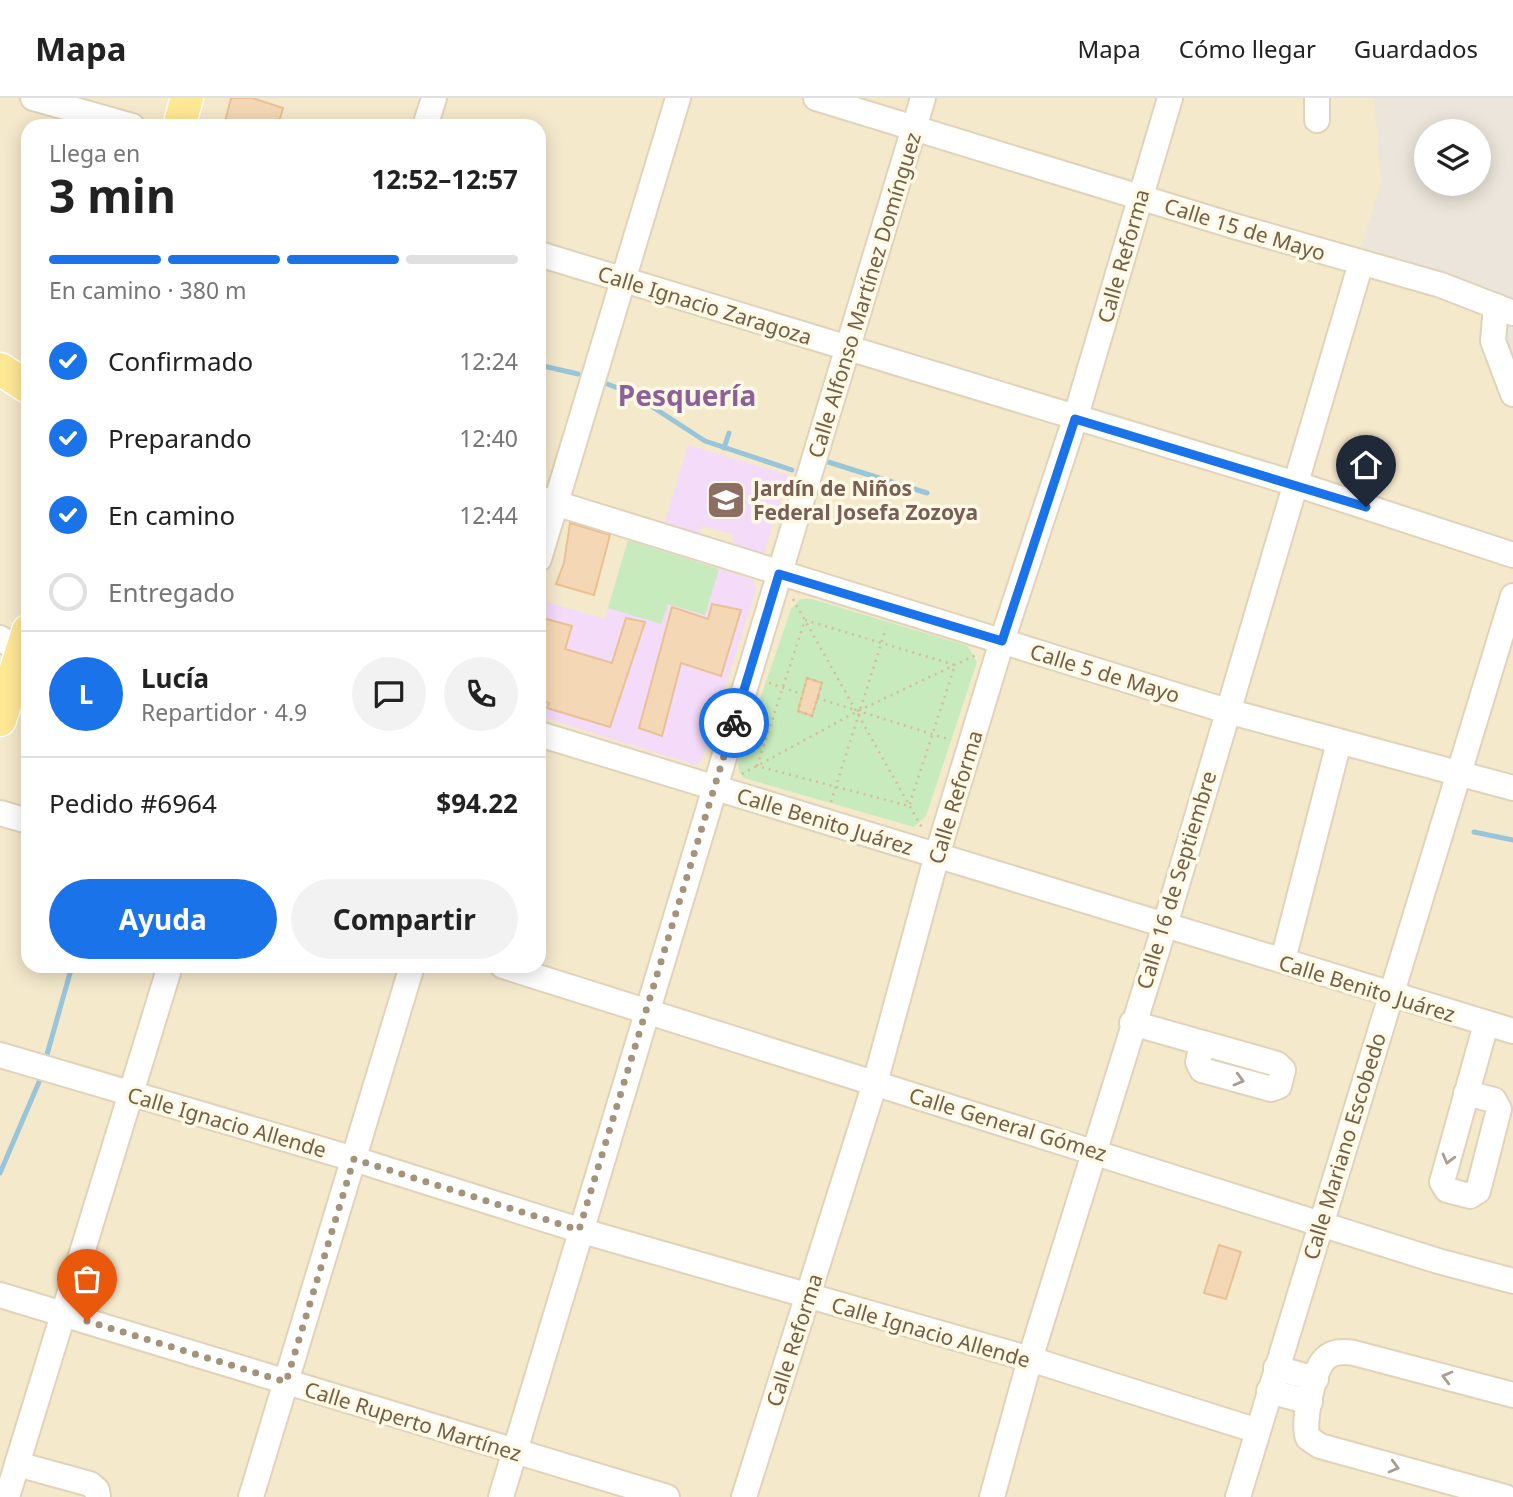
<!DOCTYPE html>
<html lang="es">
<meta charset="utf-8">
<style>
:root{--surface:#fff;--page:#f2f2f2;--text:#222;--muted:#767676;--line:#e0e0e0;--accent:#1a73e8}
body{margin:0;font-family:"Noto Sans",sans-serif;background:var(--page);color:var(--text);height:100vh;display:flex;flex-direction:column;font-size:26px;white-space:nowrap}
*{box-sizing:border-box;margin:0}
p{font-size:23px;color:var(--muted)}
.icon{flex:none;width:38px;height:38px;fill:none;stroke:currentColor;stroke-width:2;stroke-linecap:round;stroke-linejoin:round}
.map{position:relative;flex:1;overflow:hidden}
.drawer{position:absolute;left:21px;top:21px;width:525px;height:854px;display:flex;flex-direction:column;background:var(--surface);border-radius:21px;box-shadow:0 4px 18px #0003}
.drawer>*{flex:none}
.tools{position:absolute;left:1414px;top:21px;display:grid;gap:14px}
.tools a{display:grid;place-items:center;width:77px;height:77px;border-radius:50%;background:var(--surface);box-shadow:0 4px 18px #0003;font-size:35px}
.pin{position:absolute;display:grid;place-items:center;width:60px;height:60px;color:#fff;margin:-72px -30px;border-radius:50% 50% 50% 0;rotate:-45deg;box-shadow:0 0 7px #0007}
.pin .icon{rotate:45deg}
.courier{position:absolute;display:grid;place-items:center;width:70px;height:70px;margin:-35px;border:5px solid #1a73e8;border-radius:50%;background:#fff;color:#222;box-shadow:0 2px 9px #0007}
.head em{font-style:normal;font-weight:700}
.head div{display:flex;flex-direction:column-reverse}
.head{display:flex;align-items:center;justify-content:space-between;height:119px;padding:0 28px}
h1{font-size:46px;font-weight:700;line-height:52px}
.bar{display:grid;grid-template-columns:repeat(4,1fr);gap:10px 7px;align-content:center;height:84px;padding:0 28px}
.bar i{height:9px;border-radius:5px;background:var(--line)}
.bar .on{background:var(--accent)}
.bar p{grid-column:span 4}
.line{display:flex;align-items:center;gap:18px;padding:0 28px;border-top:2px solid var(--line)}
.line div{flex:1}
.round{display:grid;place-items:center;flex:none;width:74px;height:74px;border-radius:37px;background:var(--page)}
ol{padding:0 28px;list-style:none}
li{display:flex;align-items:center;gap:21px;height:77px}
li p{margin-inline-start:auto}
li .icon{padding:7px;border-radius:50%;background:var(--accent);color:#fff;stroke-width:4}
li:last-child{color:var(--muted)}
li i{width:38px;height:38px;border:4px solid var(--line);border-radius:50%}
.primary-button{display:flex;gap:14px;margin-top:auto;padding:14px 28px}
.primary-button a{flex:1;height:80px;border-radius:42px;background:var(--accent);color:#fff;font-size:28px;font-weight:700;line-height:80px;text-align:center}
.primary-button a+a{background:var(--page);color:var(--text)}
header{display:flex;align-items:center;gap:42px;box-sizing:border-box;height:98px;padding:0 35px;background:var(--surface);border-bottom:2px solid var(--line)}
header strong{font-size:33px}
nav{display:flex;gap:38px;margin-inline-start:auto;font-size:24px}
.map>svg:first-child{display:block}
.residential{fill:#f5e9cc;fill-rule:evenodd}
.industrial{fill:#ebe5db;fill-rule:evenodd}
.education{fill:#f3dbf9}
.green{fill:#c8ebbd}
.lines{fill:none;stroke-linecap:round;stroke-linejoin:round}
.stream{stroke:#98c5da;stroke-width:5}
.building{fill:#f4d8b5;stroke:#e8c194;stroke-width:2}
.minor-casing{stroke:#e1d3ba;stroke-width:28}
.major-casing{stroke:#fff;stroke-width:35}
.path{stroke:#d8bb98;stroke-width:2.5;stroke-dasharray:2 5;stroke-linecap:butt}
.minor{stroke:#fff;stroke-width:24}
.major{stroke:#ffe894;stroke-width:32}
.oneway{stroke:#ac9e8f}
.done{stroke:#a4937b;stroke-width:7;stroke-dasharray:0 12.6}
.route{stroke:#1a73e8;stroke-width:9}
.labels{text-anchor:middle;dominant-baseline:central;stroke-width:7;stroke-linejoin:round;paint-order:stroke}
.street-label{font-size:21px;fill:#745e45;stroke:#fff9e6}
.education-label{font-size:21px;font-weight:bold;fill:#785e54;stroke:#fff9e6;text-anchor:start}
.district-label{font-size:28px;font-weight:bold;fill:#8e6098;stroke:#fff9e6}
</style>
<header>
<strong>Mapa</strong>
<nav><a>Mapa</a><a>Cómo llegar</a><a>Guardados</a></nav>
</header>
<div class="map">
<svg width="1513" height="1399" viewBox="0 0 1513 1399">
<rect width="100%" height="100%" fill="#fdf6de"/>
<path class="residential" d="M0 0H1513V1399H0ZM28 28H539V868H28ZM1426 33H1479V86H1426Z"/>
<path class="industrial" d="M1374 0H1513V267L1499 233 1504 202 1358 160 1381 85ZM1426 33H1479V86H1426Z"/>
<g class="education">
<polygon points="688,347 788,377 764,455 732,446 734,437 710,430 702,428 699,437 664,427"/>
<polygon points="628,442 752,481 756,491 702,663 695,667 539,618 539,515 543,503 605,521"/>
</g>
<g class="green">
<polygon points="628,442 719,471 705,517 668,506 661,526 608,510"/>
<polygon points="800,501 812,501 968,548 977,564 926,718 914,729 744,680 739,674 738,665 791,511"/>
</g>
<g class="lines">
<g class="stream">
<polyline points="539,267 578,276"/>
<polyline points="602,284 631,295 705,343 792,372"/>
<polyline points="724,350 729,335"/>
<polyline points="825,363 927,395"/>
<polyline points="1474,734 1513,742"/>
<polyline points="46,960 72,868"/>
<polyline points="0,1075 39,984"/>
</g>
</g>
<g class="building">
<polygon points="231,0 252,0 283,10 278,28 224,28"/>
<polygon points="570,425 610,437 594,497 556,486 564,465"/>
<polygon points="712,506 741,512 721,578 681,565 662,638 639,630 672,509 708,521"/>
<polygon points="539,519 572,528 565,551 612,565 626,520 645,524 610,629 547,610 549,605 539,602"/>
<polygon points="807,580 822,585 812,618 798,613"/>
<polygon points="1219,1147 1241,1154 1226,1201 1204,1195"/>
</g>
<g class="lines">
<g class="minor-casing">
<g id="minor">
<polyline points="33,0 132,28"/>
<polyline points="816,0 1234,128 1441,187 1513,215"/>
<polyline points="1317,0 1317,22"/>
<polyline points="425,28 434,0"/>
<polyline points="539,156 1296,386 1513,457"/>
<polyline points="1496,208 1493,243 1513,296"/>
<polyline points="539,400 1227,613 1513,690"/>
<polyline points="539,461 678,0"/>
<polyline points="0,540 21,554"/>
<polyline points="539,636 1513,933"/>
<polyline points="0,715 28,723"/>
<polyline points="1285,854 1339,644"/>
<polyline points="503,868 1438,1163 1513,1183"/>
<polyline points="1132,925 1277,966 1283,972 1279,988 1271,991 1202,972 1198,964 1202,945"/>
<polyline points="0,957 354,1061 579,1132 1030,1261 1258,1333"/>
<polyline points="1466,995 1494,1002 1499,1011 1478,1093 1470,1098 1447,1092 1442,1084 1486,926"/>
<polyline points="0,1197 667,1399"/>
<polyline points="1276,1270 1316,1281"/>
<polyline points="1269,1293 1310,1304"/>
<polyline points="17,1366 90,1386 97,1392 98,1399"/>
<polyline points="7,1399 170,868"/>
<polyline points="251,1399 412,868"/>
<polyline points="501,1399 923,0"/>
<polyline points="744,1399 875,985 937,757 1002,543 1075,321 1170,0"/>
<polyline points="992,1399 1030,1261 1165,827 1361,165"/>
<polyline points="1238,1399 1513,498"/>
<path d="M1505 1399 1320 1348 1308 1340C1302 1326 1313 1275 1323 1263 1331 1253 1343 1253 1354 1255L1513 1297"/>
</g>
</g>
<g class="major-casing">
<g id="major">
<polyline points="179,28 187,0"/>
<polyline points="0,271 28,289"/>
<polyline points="0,622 28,533"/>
</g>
</g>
<g class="path">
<polyline points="793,501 922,730"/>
<polygon points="805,522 955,567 909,708 757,668"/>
<polygon points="807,580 822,585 812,618 798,613"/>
<polyline points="769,585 802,596"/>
<polyline points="817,600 951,642"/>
<polyline points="742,676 858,613 976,557"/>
<polyline points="831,704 886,530"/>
</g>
<use href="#minor" class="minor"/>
<use href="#major" class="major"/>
</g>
<defs><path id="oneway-chevron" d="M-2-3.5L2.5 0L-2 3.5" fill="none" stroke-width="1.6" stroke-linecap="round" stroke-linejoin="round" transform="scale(1.75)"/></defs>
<g class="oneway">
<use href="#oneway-chevron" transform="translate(1239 982) rotate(15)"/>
<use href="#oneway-chevron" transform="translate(1448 1061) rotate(105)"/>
<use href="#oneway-chevron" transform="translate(1447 1279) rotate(-165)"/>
<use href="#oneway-chevron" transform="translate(1394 1369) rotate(15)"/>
</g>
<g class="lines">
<polyline class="done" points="87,1223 286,1284 354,1061 579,1132 734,625"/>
<polyline class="route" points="734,625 779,476 1002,543 1075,321 1366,409"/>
</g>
<defs>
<g id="school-square" transform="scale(2.0125)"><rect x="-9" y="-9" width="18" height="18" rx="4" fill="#8d6e63" stroke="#fff9e6"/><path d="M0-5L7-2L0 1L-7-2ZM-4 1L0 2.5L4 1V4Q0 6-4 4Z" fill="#fff"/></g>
</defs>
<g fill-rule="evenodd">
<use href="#school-square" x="726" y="402"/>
</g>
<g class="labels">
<g class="street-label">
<text transform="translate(1245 131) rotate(17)">Calle 15 de Mayo</text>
<text transform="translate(1123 158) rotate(-74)">Calle Reforma</text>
<text transform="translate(864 197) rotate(-73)">Calle Alfonso Martínez Domínguez</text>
<text transform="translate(705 207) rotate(17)">Calle Ignacio Zaragoza</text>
<text transform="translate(1105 575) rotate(17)">Calle 5 de Mayo</text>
<text transform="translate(955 699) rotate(-73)">Calle Reforma</text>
<text transform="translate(825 723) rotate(17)">Calle Benito Juárez</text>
<text transform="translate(1176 782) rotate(-73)">Calle 16 de Septiembre</text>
<text transform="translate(1367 890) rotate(17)">Calle Benito Juárez</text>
<text transform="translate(227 1024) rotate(16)">Calle Ignacio Allende</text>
<text transform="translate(1008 1026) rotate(17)">Calle General Gómez</text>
<text transform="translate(1344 1048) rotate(-73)">Calle Mariano Escobedo</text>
<text transform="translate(931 1234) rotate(16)">Calle Ignacio Allende</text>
<text transform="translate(794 1242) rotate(-72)">Calle Reforma</text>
<text transform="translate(413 1323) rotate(17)">Calle Ruperto Martínez</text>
</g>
<g class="education-label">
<text x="753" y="390">Jardín de Niños<tspan x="753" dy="24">Federal Josefa Zozoya</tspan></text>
</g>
<g class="district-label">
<text x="687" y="297">Pesquería</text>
</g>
</g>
</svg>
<div class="tools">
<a><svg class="icon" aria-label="layers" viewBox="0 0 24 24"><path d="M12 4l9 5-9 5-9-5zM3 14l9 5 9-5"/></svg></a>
</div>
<div class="pin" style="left:87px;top:1223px;background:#ea580c"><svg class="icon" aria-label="bag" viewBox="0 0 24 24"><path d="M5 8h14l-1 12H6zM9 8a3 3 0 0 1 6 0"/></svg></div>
<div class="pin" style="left:1366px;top:409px;background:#1f2937"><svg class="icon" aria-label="home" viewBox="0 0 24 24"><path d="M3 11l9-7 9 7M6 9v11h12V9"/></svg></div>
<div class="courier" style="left:734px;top:625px"><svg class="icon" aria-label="bike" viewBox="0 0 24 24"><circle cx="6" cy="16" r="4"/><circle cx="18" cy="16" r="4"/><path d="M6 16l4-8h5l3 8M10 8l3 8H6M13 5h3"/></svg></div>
<section class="drawer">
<div class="head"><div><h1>3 min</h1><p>Llega en</p></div><em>12:52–12:57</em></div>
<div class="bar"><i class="on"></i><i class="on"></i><i class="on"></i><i></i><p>En camino · 380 m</p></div>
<ol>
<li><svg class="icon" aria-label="check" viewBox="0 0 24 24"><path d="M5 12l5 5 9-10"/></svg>Confirmado<p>12:24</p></li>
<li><svg class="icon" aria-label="check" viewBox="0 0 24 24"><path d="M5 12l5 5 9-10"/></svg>Preparando<p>12:40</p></li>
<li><svg class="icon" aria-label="check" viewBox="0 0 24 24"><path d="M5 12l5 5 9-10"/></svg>En camino<p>12:44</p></li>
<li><i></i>Entregado</li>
</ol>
<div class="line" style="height:126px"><b class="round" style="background:var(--accent);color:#fff">L</b><div><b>Lucía</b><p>Repartidor · 4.9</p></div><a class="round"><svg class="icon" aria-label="chat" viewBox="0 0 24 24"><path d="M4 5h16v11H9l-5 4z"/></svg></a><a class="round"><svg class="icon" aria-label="phone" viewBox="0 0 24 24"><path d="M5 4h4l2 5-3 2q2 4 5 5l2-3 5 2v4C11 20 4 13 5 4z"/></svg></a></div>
<div class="line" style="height:91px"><div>Pedido #6964</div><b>$94.22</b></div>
<div class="primary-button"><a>Ayuda</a><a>Compartir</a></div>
</section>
</div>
